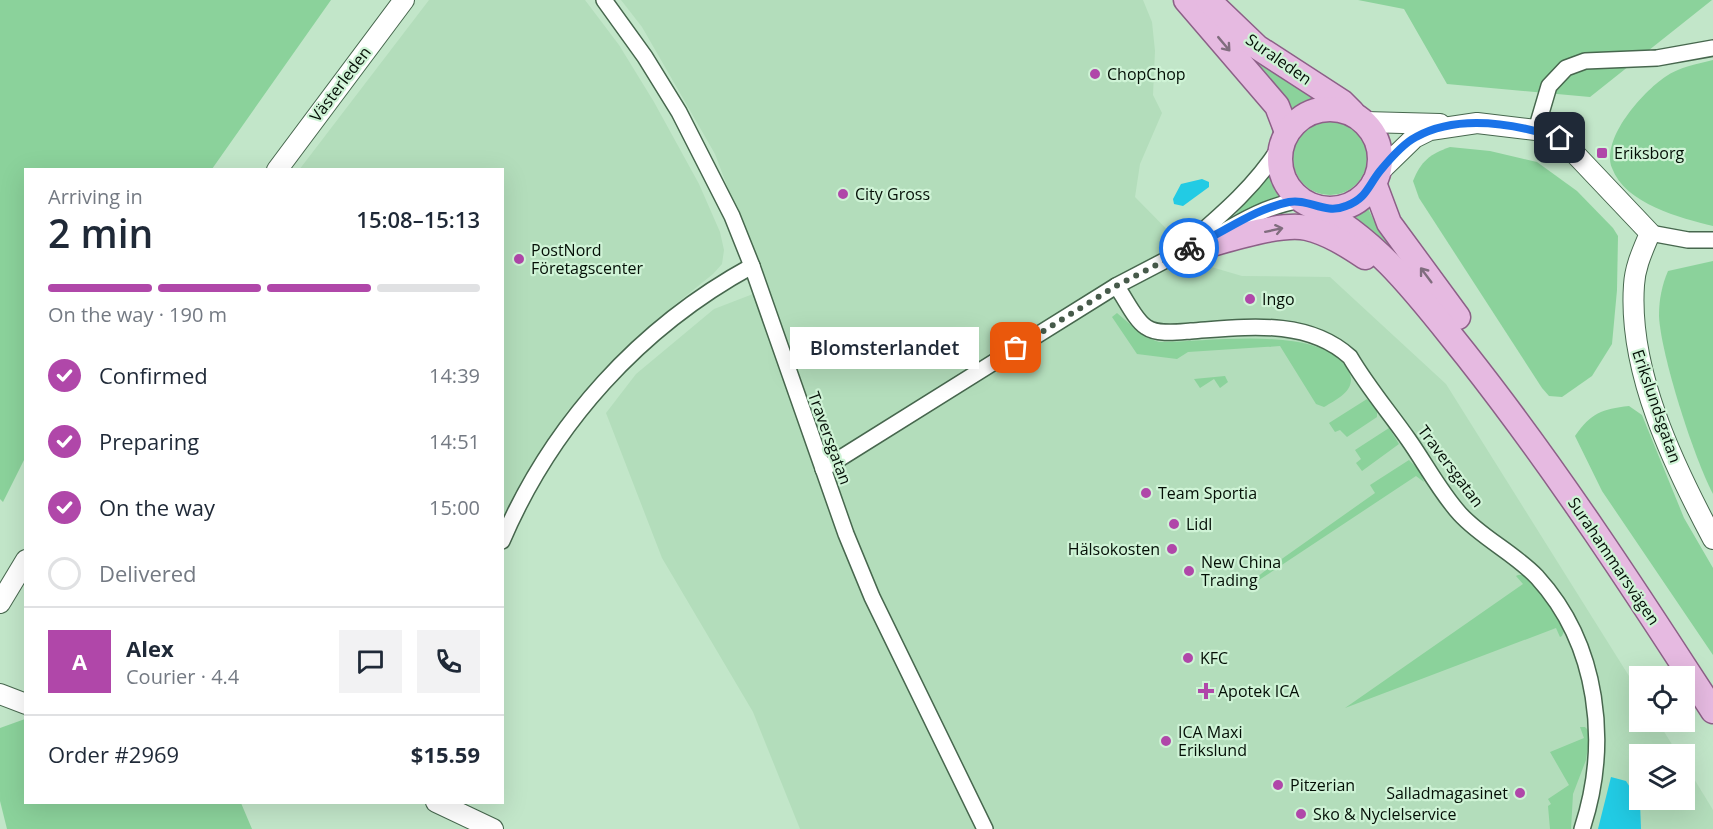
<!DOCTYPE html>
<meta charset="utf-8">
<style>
:root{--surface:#fff;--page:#f2f2f3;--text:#1f2937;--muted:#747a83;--line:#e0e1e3;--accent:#b047a9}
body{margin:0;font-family:"Open Sans",sans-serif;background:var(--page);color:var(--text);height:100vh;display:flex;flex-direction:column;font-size:22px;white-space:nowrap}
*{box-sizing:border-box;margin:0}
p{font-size:20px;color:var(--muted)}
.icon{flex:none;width:33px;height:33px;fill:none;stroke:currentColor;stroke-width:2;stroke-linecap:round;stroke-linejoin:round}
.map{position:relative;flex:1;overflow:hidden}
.panel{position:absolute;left:24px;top:168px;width:480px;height:636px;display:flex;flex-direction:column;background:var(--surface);border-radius:0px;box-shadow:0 6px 24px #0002}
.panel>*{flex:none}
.buttons{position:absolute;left:1629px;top:666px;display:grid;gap:12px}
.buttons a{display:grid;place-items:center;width:66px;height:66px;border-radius:0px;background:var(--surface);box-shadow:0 6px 24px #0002;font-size:30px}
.pin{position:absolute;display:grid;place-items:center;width:51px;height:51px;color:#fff;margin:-26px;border-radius:12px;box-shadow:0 3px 9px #0006}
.courier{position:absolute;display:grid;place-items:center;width:60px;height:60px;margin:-30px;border:4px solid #1a73e8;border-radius:50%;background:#fff;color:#222;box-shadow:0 2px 8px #0007}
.bubble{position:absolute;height:42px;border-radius:0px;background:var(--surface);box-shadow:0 6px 24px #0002;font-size:20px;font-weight:600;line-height:42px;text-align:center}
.summary em{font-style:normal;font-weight:600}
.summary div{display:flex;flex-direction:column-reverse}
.summary{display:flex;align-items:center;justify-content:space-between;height:102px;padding:0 24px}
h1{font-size:39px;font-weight:600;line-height:45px}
.bar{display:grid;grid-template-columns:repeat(4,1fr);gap:9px 6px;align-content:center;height:72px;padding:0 24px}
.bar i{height:8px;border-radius:4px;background:var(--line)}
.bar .selected{background:var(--accent)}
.bar p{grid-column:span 4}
.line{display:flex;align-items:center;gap:15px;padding:0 24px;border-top:2px solid var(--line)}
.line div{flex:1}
.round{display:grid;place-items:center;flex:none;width:63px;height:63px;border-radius:0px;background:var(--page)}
ol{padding:0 24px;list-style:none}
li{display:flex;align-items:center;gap:18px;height:66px}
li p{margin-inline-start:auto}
li .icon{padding:6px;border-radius:50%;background:var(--accent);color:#fff;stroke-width:4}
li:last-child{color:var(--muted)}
li i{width:33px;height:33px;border:3px solid var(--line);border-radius:50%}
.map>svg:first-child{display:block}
.built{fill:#b3ddbb}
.green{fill:#8bd29b}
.water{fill:#22cbe4}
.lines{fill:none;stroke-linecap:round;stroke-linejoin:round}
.minor-casing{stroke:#47674e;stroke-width:18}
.tertiary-casing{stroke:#47674e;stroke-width:22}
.primary-casing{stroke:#8c6087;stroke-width:27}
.minor{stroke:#fff;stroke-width:15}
.tertiary{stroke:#fff;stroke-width:20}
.primary{stroke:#e6bae1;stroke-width:24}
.oneway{stroke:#806d7e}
.done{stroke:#465a4a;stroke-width:6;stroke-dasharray:0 10.8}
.route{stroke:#1a73e8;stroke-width:8}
.poi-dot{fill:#b047a9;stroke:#cff3d6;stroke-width:2}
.labels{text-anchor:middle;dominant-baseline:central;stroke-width:4.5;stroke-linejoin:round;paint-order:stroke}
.street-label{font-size:16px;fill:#040f06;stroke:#cff3d6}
.poi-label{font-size:16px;fill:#040f06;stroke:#cff3d6;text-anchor:start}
</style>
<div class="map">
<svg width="1713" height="829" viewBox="0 0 1713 829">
<rect width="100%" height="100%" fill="#c2e6c9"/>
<g class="built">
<polygon points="429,0 585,0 619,45 654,102 699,184 720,232 724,250 722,264 713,274 656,320 568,410 527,472 503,520 502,170 299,170"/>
<polygon points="621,0 1143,0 1152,22 1155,51 1153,95 1162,113 1140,164 1135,197 1201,264 1242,276 1330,277 1446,384 1639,692 1640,722 1658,722 1678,754 1640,754 1640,800 1684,800 1685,764 1713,810 1713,829 800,829 753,712 662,558 606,413 636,374 714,309 766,289 715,154 642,27"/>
</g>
<g class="green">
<polygon points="0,0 331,0 212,169 26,170 25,458 3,502 0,499"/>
<polygon points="1358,0 1712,0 1590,97 1447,84 1404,9"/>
<polygon points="1258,58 1324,99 1308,103 1291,112 1255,63"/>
<path d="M1713 60V226C1681 218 1625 204 1612 168 1601 138 1643 92 1665 77 1679 67 1697 64 1713 60Z"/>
<circle cx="1330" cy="158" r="37"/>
<path d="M1450 147 1490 151 1537 162 1577 191 1613 228 1618 236 1617 290 1612 344 1592 376 1562 397 1549 396 1542 388 1419 198 1413 181C1421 161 1430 154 1450 147Z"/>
<polygon points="1271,174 1281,196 1269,199 1236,217 1235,215"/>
<polygon points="1367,206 1374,221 1411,270 1345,217"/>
<path d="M1713 261V494C1694 458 1661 356 1659 316 1659 299 1662 285 1668 271Z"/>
<path d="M1117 313 1145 337 1159 342C1206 343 1321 323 1348 370 1359 389 1337 399 1324 407L1316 404 1280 346 1188 352 1177 359 1137 354 1112 317Z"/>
<polygon points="1225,376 1228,382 1220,388 1214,379 1200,388 1194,379"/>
<polygon points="1367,399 1377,410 1377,417 1347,437 1340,430 1335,432 1329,423"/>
<path d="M1629 406 1642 415 1684 518 1713 568V655L1602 491 1575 436C1591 413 1602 409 1629 406Z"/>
<polygon points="1389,428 1399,444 1362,471 1356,463 1361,459 1355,450"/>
<polygon points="1409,460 1420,471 1424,482 1416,476 1253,584 1252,581 1266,570 1375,493 1370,485"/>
<polygon points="1518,575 1526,575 1546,599 1564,631 1562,636 1560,637 1556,628 1345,708 1523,584 1516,576"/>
<polygon points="25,719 26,802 241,803 252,829 7,829 0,801 0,728"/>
<polygon points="1580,727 1585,727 1590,732 1586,760 1573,794 1571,829 1550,829 1548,806 1551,804 1548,799 1569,785 1550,752 1584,738"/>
</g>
<g class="water">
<polygon points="1202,179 1209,182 1209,187 1183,206 1174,204 1173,199 1181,184"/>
<polygon points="1611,777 1626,781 1640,803 1641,829 1598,829"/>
</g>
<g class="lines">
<g class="minor-casing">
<g id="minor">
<polyline points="604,0 645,57 679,112 732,216 752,266 846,534 872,597 985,829"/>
<polyline points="1536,130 1549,86 1566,68 1585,61 1657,58 1713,48"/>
<polyline points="1650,233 1688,240 1713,240"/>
<path d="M1216 236C1243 220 1269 205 1301 200"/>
<path d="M1183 248C1220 216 1254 188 1280 147"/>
<path d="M1116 286C1125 297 1134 319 1146 327 1157 335 1178 332 1191 331 1246 327 1307 318 1350 357 1367 386 1389 412 1408 439 1425 463 1440 492 1460 514 1482 538 1514 553 1537 577 1599 645 1610 744 1582 829"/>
<polyline points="823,469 1116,286 1183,251"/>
<path d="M502 541C552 424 640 327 752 266"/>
</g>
</g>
<g class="tertiary-casing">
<g id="tertiary">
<polyline points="1365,122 1440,124"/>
<polyline points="277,170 404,0"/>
<path d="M1378 173 1414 138 1430 130 1477 123 1536 130 1560 138 1650 233C1643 250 1635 266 1634 285 1628 371 1673 464 1713 539"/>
<polyline points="0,603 26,560"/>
<polyline points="0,694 26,704"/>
<polyline points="436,802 493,829"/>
</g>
</g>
<g class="primary-casing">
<g id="primary">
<polyline points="1186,0 1277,106 1287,132"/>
<polyline points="1208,0 1257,47 1342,102 1352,112"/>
<circle cx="1330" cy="159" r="50"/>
<polyline points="1374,183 1389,223 1458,317"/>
<path d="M1312 206C1379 240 1421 299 1467 356 1556 469 1635 590 1713 711"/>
<path d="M1177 254C1209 246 1278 221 1307 228 1328 233 1347 245 1365 257"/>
</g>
</g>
<use href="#minor" class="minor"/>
<use href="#tertiary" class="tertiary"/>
<use href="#primary" class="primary"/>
</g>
<defs><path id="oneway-shaft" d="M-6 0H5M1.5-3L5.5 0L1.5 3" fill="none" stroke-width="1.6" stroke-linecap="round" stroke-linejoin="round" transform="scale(1.5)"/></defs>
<g class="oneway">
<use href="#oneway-shaft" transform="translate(1224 44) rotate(50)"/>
<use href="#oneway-shaft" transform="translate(1274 230) rotate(-12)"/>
<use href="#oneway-shaft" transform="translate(1426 275) rotate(-127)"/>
</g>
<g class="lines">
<polyline class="done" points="1016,348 1116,286 1189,248"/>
<path class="route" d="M1189 248C1222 234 1253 209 1289 202 1308 198 1325 215 1346 206 1366 199 1368 186 1380 171 1389 160 1404 143 1416 137 1459 113 1516 124 1560 138"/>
</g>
<g class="poi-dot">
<circle cx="1095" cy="74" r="6"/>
<rect x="1596" y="147" width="12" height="12" rx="3"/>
<circle cx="843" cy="194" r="6"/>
<circle cx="519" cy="259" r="6"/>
<circle cx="1250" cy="299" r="6"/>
<circle cx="1146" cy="493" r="6"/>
<circle cx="1174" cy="524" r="6"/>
<circle cx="1172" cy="549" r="6"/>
<circle cx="1189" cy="571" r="6"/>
<circle cx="1188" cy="658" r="6"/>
<path d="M1203 682h6v6h6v6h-6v6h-6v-6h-6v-6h6z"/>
<circle cx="1166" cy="741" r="6"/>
<circle cx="1278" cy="785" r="6"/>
<circle cx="1520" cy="793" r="6"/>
<circle cx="1301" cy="814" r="6"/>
</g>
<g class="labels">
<g class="street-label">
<text transform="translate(1279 59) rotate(35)">Suraleden</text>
<text transform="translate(340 84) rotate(-53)">Västerleden</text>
<text transform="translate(1657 406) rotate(71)">Erikslundsgatan</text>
<text transform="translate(830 438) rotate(70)">Traversgatan</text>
<text transform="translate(1451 466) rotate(53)">Traversgatan</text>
<text transform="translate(1614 561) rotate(56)">Surahammarsvägen</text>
</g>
<g class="poi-label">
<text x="1107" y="74">ChopChop</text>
<text x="1614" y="153">Eriksborg</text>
<text x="855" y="194">City Gross</text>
<text x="531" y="250">PostNord<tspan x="531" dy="18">Företagscenter</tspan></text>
<text x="1262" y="299">Ingo</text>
<text x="1158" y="493">Team Sportia</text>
<text x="1186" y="524">Lidl</text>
<text x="1160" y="549" text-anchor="end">Hälsokosten</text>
<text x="1201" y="562">New China<tspan x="1201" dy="18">Trading</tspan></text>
<text x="1200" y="658">KFC</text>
<text x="1218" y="691">Apotek ICA</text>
<text x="1178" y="732">ICA Maxi<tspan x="1178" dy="18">Erikslund</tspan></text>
<text x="1290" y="785">Pitzerian</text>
<text x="1508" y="793" text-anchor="end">Salladmagasinet</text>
<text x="1313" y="814">Sko &amp; Nyclelservice</text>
</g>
</g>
</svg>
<div class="buttons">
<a><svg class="icon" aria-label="locate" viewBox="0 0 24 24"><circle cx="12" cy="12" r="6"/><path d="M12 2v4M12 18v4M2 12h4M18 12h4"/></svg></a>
<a><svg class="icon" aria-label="layers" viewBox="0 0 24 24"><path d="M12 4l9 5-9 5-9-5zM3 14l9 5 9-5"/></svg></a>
</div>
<div class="pin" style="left:1016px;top:348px;background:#ea580c"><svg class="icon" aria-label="bag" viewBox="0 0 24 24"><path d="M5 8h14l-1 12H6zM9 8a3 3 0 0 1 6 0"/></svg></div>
<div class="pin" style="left:1560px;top:138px;background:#1f2937"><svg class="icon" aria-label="home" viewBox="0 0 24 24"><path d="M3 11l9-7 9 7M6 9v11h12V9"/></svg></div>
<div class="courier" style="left:1189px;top:248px"><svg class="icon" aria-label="bike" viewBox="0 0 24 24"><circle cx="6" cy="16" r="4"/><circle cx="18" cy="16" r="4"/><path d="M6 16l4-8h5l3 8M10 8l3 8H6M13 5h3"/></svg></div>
<div class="bubble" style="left:790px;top:327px;width:189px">Blomsterlandet</div>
<section class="panel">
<div class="summary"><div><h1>2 min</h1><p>Arriving in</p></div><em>15:08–15:13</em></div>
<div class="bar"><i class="selected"></i><i class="selected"></i><i class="selected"></i><i></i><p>On the way · 190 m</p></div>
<ol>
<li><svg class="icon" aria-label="check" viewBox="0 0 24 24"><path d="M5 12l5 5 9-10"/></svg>Confirmed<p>14:39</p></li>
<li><svg class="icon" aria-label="check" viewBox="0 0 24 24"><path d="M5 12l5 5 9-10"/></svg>Preparing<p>14:51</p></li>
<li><svg class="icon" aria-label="check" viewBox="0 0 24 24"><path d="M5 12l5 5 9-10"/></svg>On the way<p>15:00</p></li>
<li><i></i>Delivered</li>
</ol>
<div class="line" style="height:108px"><b class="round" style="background:var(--accent);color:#fff">A</b><div><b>Alex</b><p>Courier · 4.4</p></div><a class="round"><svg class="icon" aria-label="chat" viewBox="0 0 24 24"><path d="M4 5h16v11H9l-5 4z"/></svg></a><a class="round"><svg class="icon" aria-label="phone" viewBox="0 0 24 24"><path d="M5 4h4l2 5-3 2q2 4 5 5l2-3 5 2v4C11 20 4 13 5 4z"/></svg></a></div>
<div class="line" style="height:78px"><div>Order #2969</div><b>$15.59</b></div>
</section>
</div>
